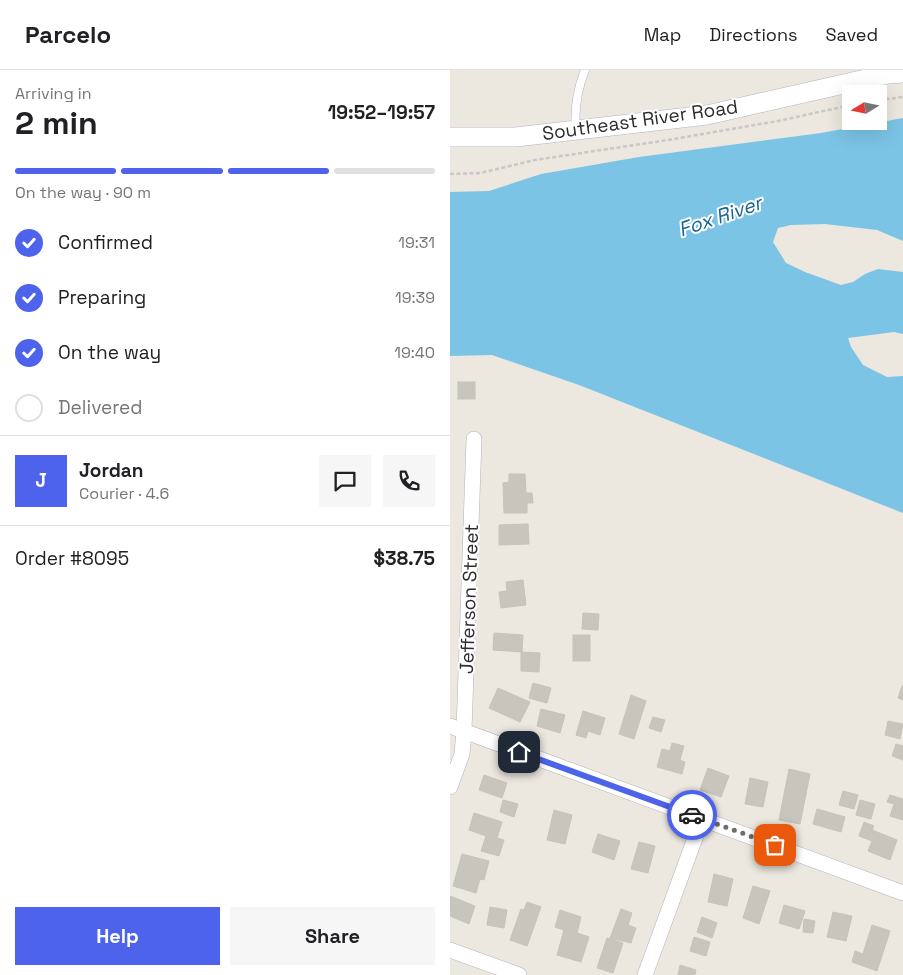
<!DOCTYPE html>
<meta charset="utf-8">
<style>
:root{--surface:#fff;--page:#f6f6f6;--text:#202124;--muted:#757577;--line:#e0e0e0;--accent:#4d63eb}
body{margin:0;font-family:"Space Grotesk",sans-serif;background:var(--page);color:var(--text);height:100vh;display:flex;flex-direction:column;font-size:19px;white-space:nowrap}
*{box-sizing:border-box;margin:0}
p{font-size:16px;color:var(--muted)}
.icon{flex:none;width:28px;height:28px;fill:none;stroke:currentColor;stroke-width:2;stroke-linecap:round;stroke-linejoin:round}
.map{position:relative;flex:1;overflow:hidden}
.sheet{display:flex;flex-direction:column;background:var(--surface);width:450px}
.sheet>*{flex:none}
.needle{width:32px;rotate:260deg}
.fabs{position:absolute;left:392px;top:15px;display:grid;gap:10px}
.fabs a{display:grid;place-items:center;width:45px;height:45px;border-radius:0px;background:var(--surface);box-shadow:0 5px 20px #0002;font-size:25px}
.pin{position:absolute;display:grid;place-items:center;width:42px;height:42px;color:#fff;margin:-21px;border-radius:10px;box-shadow:0 2px 8px #0006}
.courier{position:absolute;display:grid;place-items:center;width:50px;height:50px;margin:-25px;border:4px solid #4d63eb;border-radius:50%;background:#fff;color:#222;box-shadow:0 1px 6px #0007}
.overview em{font-style:normal;font-weight:800}
.overview div{display:flex;flex-direction:column-reverse}
.overview{display:flex;align-items:center;justify-content:space-between;height:85px;padding:0 15px}
h1{font-size:32px;font-weight:800;line-height:38px}
.bar{display:grid;grid-template-columns:repeat(4,1fr);gap:8px 5px;align-content:center;height:60px;padding:0 15px}
.bar i{height:6px;border-radius:4px;background:var(--line)}
.bar .selected{background:var(--accent)}
.bar p{grid-column:span 4}
.line{display:flex;align-items:center;gap:12px;padding:0 15px;border-top:1px solid var(--line)}
.line div{flex:1}
.round{display:grid;place-items:center;flex:none;width:52px;height:52px;border-radius:0px;background:var(--page)}
ol{padding:0 15px;list-style:none}
li{display:flex;align-items:center;gap:15px;height:55px}
li p{margin-inline-start:auto}
li .icon{padding:5px;border-radius:50%;background:var(--accent);color:#fff;stroke-width:4}
li:last-child{color:var(--muted)}
li i{width:28px;height:28px;border:2px solid var(--line);border-radius:50%}
.button{display:flex;gap:10px;margin-top:auto;padding:10px 15px}
.button a{flex:1;height:58px;border-radius:0px;background:var(--accent);color:#fff;font-size:20px;font-weight:800;line-height:58px;text-align:center}
.button a+a{background:var(--page);color:var(--text)}
header{display:flex;align-items:center;gap:30px;box-sizing:border-box;height:70px;padding:0 25px;background:var(--surface);border-bottom:1px solid var(--line)}
header strong{font-size:24px}
nav{display:flex;gap:28px;margin-inline-start:auto;font-size:18px}
main{display:flex;flex:1;min-height:0}
.map>svg:first-child{display:block}
.water{fill:#7bc4e5}
.building{fill:#c8c5bd;stroke:#c7c3b9}
.lines{fill:none;stroke-linecap:round;stroke-linejoin:round}
.service-casing{stroke:#b2b5be;stroke-width:9}
.minor-casing{stroke:#b2b5be;stroke-width:16}
.tertiary-casing{stroke:#b2b5be;stroke-width:20}
.path{stroke:#c8c8c8;stroke-width:2.5;stroke-dasharray:4 2.5;stroke-linecap:butt}
.service{stroke:#fff;stroke-width:8}
.minor{stroke:#fff;stroke-width:15}
.tertiary{stroke:#fff;stroke-width:19}
.done{stroke:#6f6d6b;stroke-width:5;stroke-dasharray:0 9}
.route{stroke:#4d63eb;stroke-width:6}
.labels{text-anchor:middle;dominant-baseline:central;stroke-width:4;stroke-linejoin:round;paint-order:stroke}
.street-label{font-size:19px;fill:#2c2c2c;stroke:#fff}
.water-label{font-size:20px;font-style:italic;fill:#196393;stroke:#fff}
</style>
<header>
<strong>Parcelo</strong>
<nav><a>Map</a><a>Directions</a><a>Saved</a></nav>
</header>
<main>
<section class="sheet">
<div class="overview"><div><h1>2 min</h1><p>Arriving in</p></div><em>19:52–19:57</em></div>
<div class="bar"><i class="selected"></i><i class="selected"></i><i class="selected"></i><i></i><p>On the way · 90 m</p></div>
<ol>
<li><svg class="icon" aria-label="check" viewBox="0 0 24 24"><path d="M5 12l5 5 9-10"/></svg>Confirmed<p>19:31</p></li>
<li><svg class="icon" aria-label="check" viewBox="0 0 24 24"><path d="M5 12l5 5 9-10"/></svg>Preparing<p>19:39</p></li>
<li><svg class="icon" aria-label="check" viewBox="0 0 24 24"><path d="M5 12l5 5 9-10"/></svg>On the way<p>19:40</p></li>
<li><i></i>Delivered</li>
</ol>
<div class="line" style="height:90px"><b class="round" style="background:var(--accent);color:#fff">J</b><div><b>Jordan</b><p>Courier · 4.6</p></div><a class="round"><svg class="icon" aria-label="chat" viewBox="0 0 24 24"><path d="M4 5h16v11H9l-5 4z"/></svg></a><a class="round"><svg class="icon" aria-label="phone" viewBox="0 0 24 24"><path d="M5 4h4l2 5-3 2q2 4 5 5l2-3 5 2v4C11 20 4 13 5 4z"/></svg></a></div>
<div class="line" style="height:65px"><div>Order #8095</div><b>$38.75</b></div>
<div class="button"><a>Help</a><a>Share</a></div>
</section>
<div class="map">
<svg width="453" height="905" viewBox="0 0 453 905">
<rect width="100%" height="100%" fill="#ece7df"/>
<polygon class="water" points="453,48 453,171 427,160 375,154 341,155 328,158 323,172 336,193 355,202 391,215 403,212 415,204 428,199 453,202 453,264 444,262 398,268 401,277 413,295 437,307 453,306 453,443 129,315 42,285 0,286 0,122 39,121 91,104 189,87 371,63"/>
<g class="building">
<rect x="8" y="312" width="17" height="17"/>
<polygon points="59,404 75,404 76,423 82,423 83,433 77,433 77,443 54,443 53,413 59,412"/>
<polygon points="78,454 79,474 49,475 49,455"/>
<polygon points="73,510 76,535 51,538 49,522 57,521 56,512"/>
<polygon points="133,543 149,544 148,560 132,559"/>
<polygon points="44,563 73,565 72,582 43,580"/>
<rect x="123" y="565" width="17" height="26"/>
<polygon points="71,582 90,583 89,602 71,601"/>
<polygon points="83,613 101,618 97,633 79,628"/>
<polygon points="452,616 453,616 453,630 448,628"/>
<polygon points="48,618 80,632 70,652 39,638"/>
<polygon points="181,625 196,631 184,669 169,664"/>
<polygon points="91,639 115,645 110,663 87,656"/>
<polygon points="133,641 155,648 150,665 138,661 136,668 126,665"/>
<polygon points="203,647 215,650 211,662 199,658"/>
<polygon points="438,651 453,654 450,669 435,665"/>
<polygon points="222,673 234,676 230,690 235,692 232,704 207,697 212,679 220,681"/>
<polygon points="446,674 453,676 453,690 442,686"/>
<polygon points="258,698 279,706 271,727 250,720"/>
<polygon points="339,699 360,704 350,754 329,750"/>
<polygon points="34,705 57,713 52,728 29,720"/>
<polygon points="300,708 318,712 313,737 295,734"/>
<polygon points="393,721 408,725 404,739 389,735"/>
<polygon points="440,725 453,729 453,750 440,746 444,734 437,732"/>
<polygon points="53,730 68,734 64,747 50,742"/>
<polygon points="410,730 425,734 421,749 406,745"/>
<polygon points="367,739 395,747 391,762 363,754"/>
<polygon points="104,740 122,745 115,774 97,770"/>
<polygon points="24,743 52,752 47,768 54,770 49,786 31,781 36,766 19,760"/>
<polygon points="414,752 424,756 422,760 447,770 440,790 418,781 422,771 409,766"/>
<polygon points="148,764 170,771 164,790 142,782"/>
<polygon points="189,772 205,776 198,803 181,799"/>
<polygon points="12,784 39,791 34,810 30,809 26,823 3,816"/>
<polygon points="264,804 283,809 277,836 258,832"/>
<polygon points="303,816 320,821 309,854 293,848"/>
<polygon points="0,826 25,836 19,854 0,846"/>
<polygon points="77,832 91,837 77,876 60,870 71,839 74,840"/>
<polygon points="334,835 355,841 349,859 329,853"/>
<polygon points="40,837 57,840 54,858 37,855"/>
<polygon points="171,839 182,843 178,855 186,858 181,873 160,868"/>
<polygon points="110,840 131,847 127,863 139,867 131,892 107,885 114,860 105,857"/>
<polygon points="383,842 402,846 396,871 377,867"/>
<polygon points="252,847 267,853 262,868 247,862"/>
<polygon points="354,849 365,851 363,863 353,862"/>
<polygon points="422,855 440,861 427,901 402,892 405,881 413,884"/>
<polygon points="244,867 260,872 256,886 240,881"/>
<polygon points="157,868 173,873 163,903 147,898"/>
<polygon points="230,895 246,900 245,905 228,905"/>
</g>
<g class="lines">
<g class="service-casing">
<path id="service" d="M126 60C124 38 127 20 135 0"/>
</g>
<g class="minor-casing">
<g id="minor">
<polyline points="0,656 453,823"/>
<polyline points="0,717 12,684 14,661 24,369"/>
<polyline points="0,880 69,905"/>
<polyline points="195,905 252,749"/>
</g>
</g>
<g class="tertiary-casing">
<polyline id="tertiary" points="0,67 66,67 257,45 438,4 453,3"/>
</g>
<g class="path">
<polyline points="429,30 453,27"/>
<polyline points="0,104 30,103 85,90 218,70 328,51 401,35"/>
</g>
<use href="#service" class="service"/>
<use href="#minor" class="minor"/>
<use href="#tertiary" class="tertiary"/>
</g>
<g class="lines">
<polyline class="done" points="242,745 325,775"/>
<polyline class="route" points="69,682 242,745"/>
</g>
<g class="labels">
<g class="street-label">
<text transform="translate(190 50) rotate(-8)">Southeast River Road</text>
<text transform="translate(19 529) rotate(-88)">Jefferson Street</text>
</g>
<g class="water-label">
<text transform="translate(270 146) rotate(-19)">Fox River</text>
</g>
</g>
</svg>
<div class="fabs">
<a><svg class="needle" viewBox="-14 -14 28 28"><path d="M0-13l5 13h-10z" fill="#e53935"/><path d="M0 13l5-13h-10z" fill="#757577"/></svg></a>
</div>
<div class="pin" style="left:325px;top:775px;background:#ea580c"><svg class="icon" aria-label="bag" viewBox="0 0 24 24"><path d="M5 8h14l-1 12H6zM9 8a3 3 0 0 1 6 0"/></svg></div>
<div class="pin" style="left:69px;top:682px;background:#1f2937"><svg class="icon" aria-label="home" viewBox="0 0 24 24"><path d="M3 11l9-7 9 7M6 9v11h12V9"/></svg></div>
<div class="courier" style="left:242px;top:745px"><svg class="icon" aria-label="car" viewBox="0 0 24 24"><path d="M5 17H2v-5l4-1 3-4h7l3 4 3 1v5h-3M9 17h6M6 11h13"/><circle cx="7" cy="17" r="2"/><circle cx="17" cy="17" r="2"/></svg></div>
</div>
</main>
